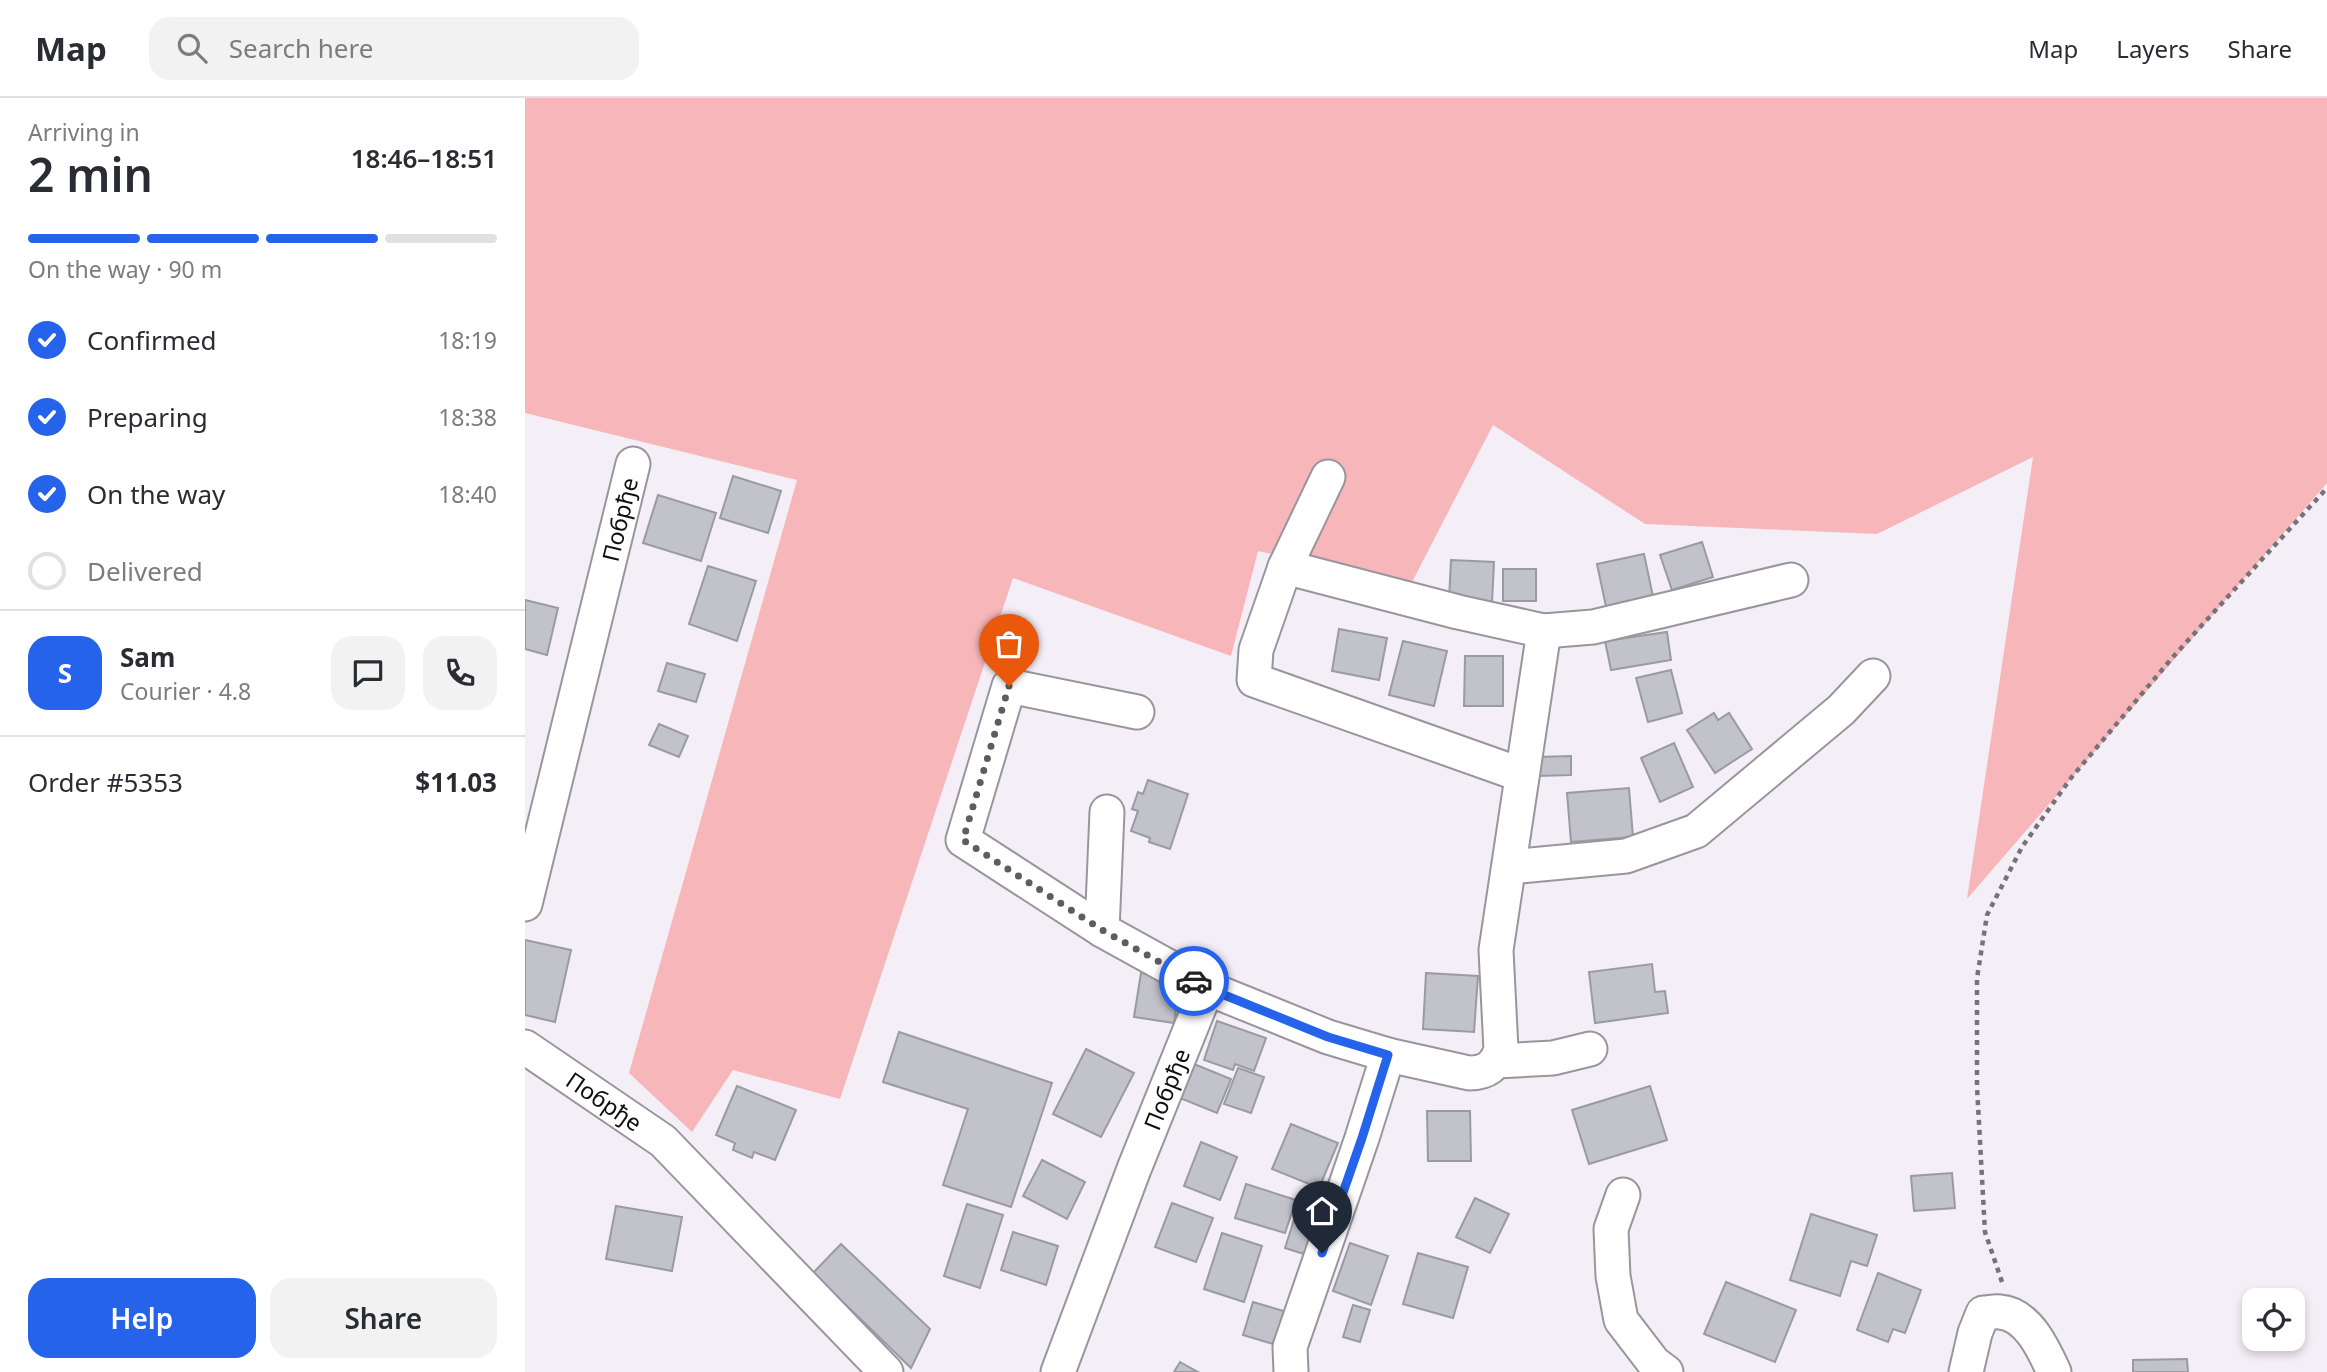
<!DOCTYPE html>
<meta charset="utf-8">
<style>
:root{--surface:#fff;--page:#f2f2f3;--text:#2b2b33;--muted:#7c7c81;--line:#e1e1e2;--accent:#2563eb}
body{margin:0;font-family:"Noto Sans",sans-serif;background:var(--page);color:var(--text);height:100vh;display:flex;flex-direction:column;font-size:26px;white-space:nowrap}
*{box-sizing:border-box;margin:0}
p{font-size:23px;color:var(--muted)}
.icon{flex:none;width:38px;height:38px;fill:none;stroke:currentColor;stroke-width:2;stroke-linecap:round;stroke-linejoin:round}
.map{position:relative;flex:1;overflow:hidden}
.panel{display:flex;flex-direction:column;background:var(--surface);width:525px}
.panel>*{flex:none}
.fabs{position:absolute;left:1717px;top:1190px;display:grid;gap:14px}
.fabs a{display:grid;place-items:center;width:63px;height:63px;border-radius:14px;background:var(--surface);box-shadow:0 4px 10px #0003;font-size:35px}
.pin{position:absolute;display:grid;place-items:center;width:60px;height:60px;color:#fff;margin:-72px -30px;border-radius:50% 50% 50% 0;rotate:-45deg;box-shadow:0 0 7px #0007}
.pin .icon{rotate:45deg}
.courier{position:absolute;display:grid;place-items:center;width:70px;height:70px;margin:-35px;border:5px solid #2563eb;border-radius:50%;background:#fff;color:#222;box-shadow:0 2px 9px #0007}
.headline em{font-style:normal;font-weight:600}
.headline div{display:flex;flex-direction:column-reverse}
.headline{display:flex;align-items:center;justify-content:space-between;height:119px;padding:0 28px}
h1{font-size:46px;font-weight:600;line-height:52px}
.bar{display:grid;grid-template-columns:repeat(4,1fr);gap:10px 7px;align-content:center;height:84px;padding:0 28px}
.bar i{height:9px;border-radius:5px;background:var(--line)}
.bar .active{background:var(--accent)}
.bar p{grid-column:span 4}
.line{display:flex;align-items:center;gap:18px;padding:0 28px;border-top:2px solid var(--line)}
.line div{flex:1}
.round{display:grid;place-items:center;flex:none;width:74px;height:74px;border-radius:21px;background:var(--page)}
ol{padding:0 28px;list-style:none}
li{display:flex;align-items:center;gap:21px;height:77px}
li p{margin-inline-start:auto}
li .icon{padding:7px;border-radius:50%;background:var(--accent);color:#fff;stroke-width:4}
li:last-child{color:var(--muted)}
li i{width:38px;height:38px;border:4px solid var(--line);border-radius:50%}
.primary-button{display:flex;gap:14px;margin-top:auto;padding:14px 28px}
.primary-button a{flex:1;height:80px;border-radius:21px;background:var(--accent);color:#fff;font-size:28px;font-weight:600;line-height:80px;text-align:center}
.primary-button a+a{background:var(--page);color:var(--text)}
header{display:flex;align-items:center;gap:42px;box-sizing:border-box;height:98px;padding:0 35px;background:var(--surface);border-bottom:2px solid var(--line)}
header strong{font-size:33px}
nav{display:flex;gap:38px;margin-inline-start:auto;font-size:24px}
.search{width:490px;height:63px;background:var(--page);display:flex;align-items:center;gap:18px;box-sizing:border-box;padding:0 24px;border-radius:21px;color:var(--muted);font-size:26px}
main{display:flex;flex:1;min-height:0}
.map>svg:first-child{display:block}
.green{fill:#f7b7ba}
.building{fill:#c2c2cb;stroke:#9a9aa3;stroke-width:2}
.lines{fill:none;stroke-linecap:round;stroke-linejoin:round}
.street-casing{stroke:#9a959d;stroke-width:37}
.path{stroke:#767378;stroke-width:4.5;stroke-dasharray:5 5;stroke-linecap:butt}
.street{stroke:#fff;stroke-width:33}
.done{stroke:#5f5c60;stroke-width:7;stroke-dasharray:0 12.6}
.route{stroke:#2563eb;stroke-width:9}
.labels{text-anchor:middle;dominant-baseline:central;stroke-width:5;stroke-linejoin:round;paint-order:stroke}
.street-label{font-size:23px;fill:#0f0d10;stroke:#f4eef6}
</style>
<header>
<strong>Map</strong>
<div class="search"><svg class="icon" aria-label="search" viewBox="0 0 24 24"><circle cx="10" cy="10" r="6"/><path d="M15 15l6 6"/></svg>Search here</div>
<nav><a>Map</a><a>Layers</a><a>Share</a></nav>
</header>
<main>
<section class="panel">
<div class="headline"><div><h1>2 min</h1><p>Arriving in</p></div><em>18:46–18:51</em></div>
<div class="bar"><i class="active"></i><i class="active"></i><i class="active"></i><i></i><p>On the way · 90 m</p></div>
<ol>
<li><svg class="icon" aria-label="check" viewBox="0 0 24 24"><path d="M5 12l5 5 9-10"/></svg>Confirmed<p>18:19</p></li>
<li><svg class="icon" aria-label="check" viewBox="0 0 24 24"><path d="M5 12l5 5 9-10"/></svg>Preparing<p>18:38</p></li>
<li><svg class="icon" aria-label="check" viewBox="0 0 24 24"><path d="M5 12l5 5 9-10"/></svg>On the way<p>18:40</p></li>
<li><i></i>Delivered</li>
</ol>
<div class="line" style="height:126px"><b class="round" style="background:var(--accent);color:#fff">S</b><div><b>Sam</b><p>Courier · 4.8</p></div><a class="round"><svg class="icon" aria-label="chat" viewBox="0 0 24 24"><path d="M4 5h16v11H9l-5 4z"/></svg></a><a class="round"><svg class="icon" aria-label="phone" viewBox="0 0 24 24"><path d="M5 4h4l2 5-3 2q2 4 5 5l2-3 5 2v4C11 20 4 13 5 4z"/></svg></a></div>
<div class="line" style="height:91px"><div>Order #5353</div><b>$11.03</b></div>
<div class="primary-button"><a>Help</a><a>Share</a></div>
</section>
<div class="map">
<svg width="1802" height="1274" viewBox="0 0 1802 1274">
<rect width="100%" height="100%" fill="#f4eef6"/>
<polygon class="green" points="0,0 1802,0 1802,385 1442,801 1508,359 1352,436 1120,426 968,327 885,488 733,453 706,558 488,480 315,1001 208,972 167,1034 104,975 272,382 0,315"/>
<g class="building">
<polygon points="208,378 256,393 243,435 195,420"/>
<polygon points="133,397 191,415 176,463 118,445"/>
<polygon points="1177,444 1188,479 1147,492 1135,457"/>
<polygon points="1119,456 1130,508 1083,518 1072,466"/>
<polygon points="926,462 969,464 967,505 924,503"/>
<polygon points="183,468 231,483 212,543 164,526"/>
<rect x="978" y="471" width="33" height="32"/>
<polygon points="0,502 33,510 22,557 0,551"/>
<polygon points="814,531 862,540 854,582 807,573"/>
<polygon points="1142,534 1146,562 1086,572 1080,543"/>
<polygon points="878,543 922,553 909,608 864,597"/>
<polygon points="940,558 978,558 978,608 939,608"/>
<polygon points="142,565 180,576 171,604 133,593"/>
<polygon points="1146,572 1157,615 1123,624 1111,580"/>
<polygon points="1189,615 1193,622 1204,615 1227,651 1190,675 1162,632"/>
<polygon points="134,626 163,638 154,659 124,647"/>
<polygon points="1149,645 1168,689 1135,704 1116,660"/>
<polygon points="1046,658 1046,677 1012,678 1012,659"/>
<polygon points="623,682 663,696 645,751 624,744 625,740 606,733 613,713 607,711 613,694 618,696"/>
<polygon points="1104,690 1108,739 1046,744 1042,695"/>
<polygon points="0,842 46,852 30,924 0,917"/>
<polygon points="1127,866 1130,894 1140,893 1143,915 1070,925 1064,874"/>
<polygon points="616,875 656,881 649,925 609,919"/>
<polygon points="901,875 953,878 949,934 898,931"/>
<polygon points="692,923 741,940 729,973 710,966 708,972 679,962"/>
<polygon points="374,934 527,985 486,1109 418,1087 443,1011 358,984"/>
<polygon points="561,951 609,975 576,1039 528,1016"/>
<polygon points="664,964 706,981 692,1015 650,998"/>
<polygon points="713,970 739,979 726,1015 699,1006"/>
<polygon points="212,988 271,1012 250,1062 229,1054 227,1060 208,1052 210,1045 191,1037"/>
<polygon points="1125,988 1142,1042 1064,1066 1047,1012"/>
<polygon points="902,1013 945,1013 946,1063 903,1063"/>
<polygon points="766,1026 813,1045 794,1090 747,1071"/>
<polygon points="676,1044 712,1059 695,1102 659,1088"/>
<polygon points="517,1062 560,1084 542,1121 498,1098"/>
<polygon points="1427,1075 1430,1110 1389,1113 1386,1078"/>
<polygon points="721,1086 771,1102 760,1135 710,1120"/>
<polygon points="950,1100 984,1116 965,1155 931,1139"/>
<polygon points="647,1105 688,1120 671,1164 630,1149"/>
<polygon points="442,1106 478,1117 455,1190 419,1178"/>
<polygon points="774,1106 796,1113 782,1157 760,1150"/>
<polygon points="91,1108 157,1119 147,1173 81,1161"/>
<polygon points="1286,1116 1352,1137 1342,1168 1326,1163 1315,1198 1265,1182"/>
<polygon points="488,1134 533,1148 521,1187 476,1172"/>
<polygon points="697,1135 737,1148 719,1204 679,1191"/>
<polygon points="825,1145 863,1158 846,1207 808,1193"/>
<polygon points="316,1146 405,1231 386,1270 288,1175"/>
<polygon points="893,1155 943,1169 928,1220 878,1206"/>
<polygon points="1353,1175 1396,1192 1380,1235 1368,1231 1363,1244 1332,1232"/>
<polygon points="1201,1184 1271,1212 1250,1264 1179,1236"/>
<polygon points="728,1204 765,1215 755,1248 718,1237"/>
<polygon points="828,1207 845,1212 835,1244 818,1239"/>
<polygon points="1662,1261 1663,1274 1608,1274 1608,1262"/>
<polygon points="655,1264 673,1274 649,1274"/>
</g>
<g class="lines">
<g class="street-casing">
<g id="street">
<polyline points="803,379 760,469 731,552 729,582 997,677"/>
<polyline points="760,469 933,514 1019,533 1068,529 1266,482"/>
<polyline points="612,614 484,588 438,742 577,832 682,890"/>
<polyline points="984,769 1101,758 1171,733 1316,612 1348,578"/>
<path id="s1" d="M0 806 108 366"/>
<polyline points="577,832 582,714"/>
<path id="s2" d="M0 949 138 1043 361 1274"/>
<polyline points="972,963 1028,960 1065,951"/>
<polyline points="1098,1097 1086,1131 1088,1178 1096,1222 1129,1265 1141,1274"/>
<path id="s3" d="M533 1274 609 1071 682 890 803 939 863 957 944 975C962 975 970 968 976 952L971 852 1019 533"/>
<polyline points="766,1274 765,1249 837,1040 863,957"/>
<path d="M1441 1274 1450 1235 1458 1215C1464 1215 1470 1213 1475 1214 1503 1216 1519 1252 1529 1274"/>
</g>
</g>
<polyline class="path" points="1477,1184 1460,1134 1452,989 1452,880 1462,817 1497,749 1546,680 1647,560 1802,390"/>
<use href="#street" class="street"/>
</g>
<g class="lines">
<polyline class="done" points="484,588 438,742 577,832 669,883"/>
<polyline class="route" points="669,883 682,890 803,939 863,957 837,1040 797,1155"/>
</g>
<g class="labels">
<g class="street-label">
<text stroke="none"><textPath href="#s1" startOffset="396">Побрђе</textPath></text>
<text stroke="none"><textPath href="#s3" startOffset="303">Побрђе</textPath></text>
<text stroke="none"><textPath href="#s2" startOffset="96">Побрђе</textPath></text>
</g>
</g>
</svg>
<div class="fabs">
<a><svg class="icon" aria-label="locate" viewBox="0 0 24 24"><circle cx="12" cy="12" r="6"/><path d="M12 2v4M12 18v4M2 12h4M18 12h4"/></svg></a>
</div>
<div class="pin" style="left:484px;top:588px;background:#ea580c"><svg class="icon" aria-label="bag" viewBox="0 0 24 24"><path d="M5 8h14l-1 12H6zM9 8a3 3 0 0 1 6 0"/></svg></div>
<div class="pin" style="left:797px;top:1155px;background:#1f2937"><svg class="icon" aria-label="home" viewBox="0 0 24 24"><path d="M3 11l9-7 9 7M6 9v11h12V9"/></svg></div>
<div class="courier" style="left:669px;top:883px"><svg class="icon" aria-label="car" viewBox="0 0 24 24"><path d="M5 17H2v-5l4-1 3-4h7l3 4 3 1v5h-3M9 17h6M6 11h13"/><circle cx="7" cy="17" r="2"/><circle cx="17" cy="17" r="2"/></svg></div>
</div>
</main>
